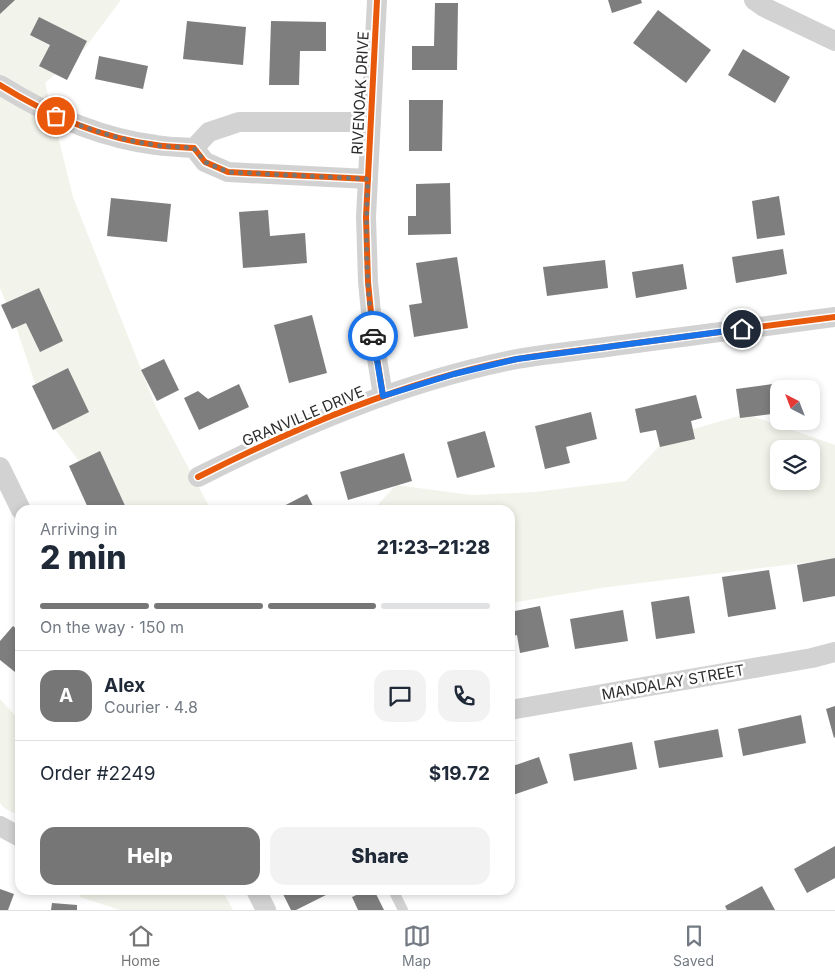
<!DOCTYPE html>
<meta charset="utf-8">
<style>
:root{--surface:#fff;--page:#f2f2f3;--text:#1f2937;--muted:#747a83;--line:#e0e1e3;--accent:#767676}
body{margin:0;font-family:Inter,sans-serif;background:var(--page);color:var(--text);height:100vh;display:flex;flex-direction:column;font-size:19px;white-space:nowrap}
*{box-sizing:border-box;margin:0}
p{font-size:16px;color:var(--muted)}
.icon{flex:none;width:28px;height:28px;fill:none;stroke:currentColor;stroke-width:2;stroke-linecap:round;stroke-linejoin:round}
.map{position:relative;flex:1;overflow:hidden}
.side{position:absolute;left:15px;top:505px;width:500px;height:390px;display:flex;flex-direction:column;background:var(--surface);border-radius:15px;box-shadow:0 2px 8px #0003}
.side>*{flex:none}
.needle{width:32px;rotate:318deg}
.tools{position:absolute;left:770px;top:380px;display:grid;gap:10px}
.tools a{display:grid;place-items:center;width:50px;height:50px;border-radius:10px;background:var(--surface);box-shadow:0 2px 8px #0003;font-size:25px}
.pin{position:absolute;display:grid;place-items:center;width:42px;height:42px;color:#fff;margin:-21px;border:2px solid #fff;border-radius:50%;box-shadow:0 1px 5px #0007}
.courier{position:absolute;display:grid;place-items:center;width:50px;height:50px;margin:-25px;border:4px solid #1a73e8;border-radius:50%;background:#fff;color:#222;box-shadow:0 1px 6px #0007}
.summary em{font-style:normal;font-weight:800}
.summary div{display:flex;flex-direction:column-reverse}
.summary{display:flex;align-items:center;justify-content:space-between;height:85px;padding:0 25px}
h1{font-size:32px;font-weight:800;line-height:38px}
.bar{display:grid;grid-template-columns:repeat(4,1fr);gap:8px 5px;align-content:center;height:60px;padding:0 25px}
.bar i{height:6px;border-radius:4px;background:var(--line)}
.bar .active{background:var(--accent)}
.bar p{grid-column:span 4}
.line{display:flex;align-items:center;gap:12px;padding:0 25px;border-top:1px solid var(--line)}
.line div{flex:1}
.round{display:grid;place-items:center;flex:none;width:52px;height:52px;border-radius:15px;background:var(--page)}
.primary-button{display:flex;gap:10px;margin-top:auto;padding:10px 25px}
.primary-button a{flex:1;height:58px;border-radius:15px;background:var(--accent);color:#fff;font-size:20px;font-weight:800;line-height:58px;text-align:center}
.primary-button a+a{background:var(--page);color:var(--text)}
.tabs{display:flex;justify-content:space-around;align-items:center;height:70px;border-top:1px solid var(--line);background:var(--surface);font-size:14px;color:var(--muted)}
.tabs a{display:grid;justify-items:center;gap:2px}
.tabs .active{color:var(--accent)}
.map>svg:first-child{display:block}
.green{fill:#f2f4eb;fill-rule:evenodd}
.building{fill:#7e7e7e}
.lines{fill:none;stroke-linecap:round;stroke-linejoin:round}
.lane{stroke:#d2d2d2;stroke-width:10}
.street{stroke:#d2d2d2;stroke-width:20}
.cycleway-casing{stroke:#fff;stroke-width:9}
.cycleway{stroke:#e8590c;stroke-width:6}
.done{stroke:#767676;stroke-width:5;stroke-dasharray:0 9}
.route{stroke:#1a73e8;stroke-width:6}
.labels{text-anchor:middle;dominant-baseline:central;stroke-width:5;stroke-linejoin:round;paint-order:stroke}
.street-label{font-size:15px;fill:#2d2d2d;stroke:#fff}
</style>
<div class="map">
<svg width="835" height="910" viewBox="0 0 835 910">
<rect width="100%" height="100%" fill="#fff"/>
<g class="green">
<polygon points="0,0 121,0 85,48 45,83 73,197 156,407 211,510 118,510 115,508 47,419 16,327 0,288"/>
<path d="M746 414 835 445V559L608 587 510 603V510H373L396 485 471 495 534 492 626 481 669 436ZM779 449H811V481H779Z"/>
<polygon points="0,699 20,721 20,816 4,808 0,803"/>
<polygon points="81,890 222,890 233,910 120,910 80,897"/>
</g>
<g class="building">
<polygon points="0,0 15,0 0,14"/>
<polygon points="608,0 641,0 642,3 612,13"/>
<polygon points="435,3 458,3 457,70 412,70 412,46 434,46"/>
<polygon points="658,10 711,50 686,83 633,43"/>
<polygon points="39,17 87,41 67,80 39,66 50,45 30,35"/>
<polygon points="187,21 246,27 243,65 183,59"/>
<polygon points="271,21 326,22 326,51 300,51 299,85 269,85"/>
<polygon points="743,49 790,77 775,103 728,75"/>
<polygon points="99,56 148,66 143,89 95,79"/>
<polygon points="409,100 443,100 442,151 409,151"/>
<polygon points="450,183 451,234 408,235 408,216 416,216 416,184"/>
<polygon points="779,196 785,235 757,239 752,201"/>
<polygon points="111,198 171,204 167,242 107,236"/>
<polygon points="268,210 270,236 305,233 307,263 243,268 239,212"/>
<polygon points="783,249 787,274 736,283 732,257"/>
<polygon points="457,257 468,328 414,337 409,305 422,303 416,263"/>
<polygon points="605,260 608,288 547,296 543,267"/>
<polygon points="683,264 687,289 636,298 632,272"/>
<polygon points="39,288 63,341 40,352 26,323 12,329 1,305"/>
<polygon points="312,315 327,373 289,383 274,325"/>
<polygon points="164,359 179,390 157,401 141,370"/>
<polygon points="68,368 89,412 53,430 32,386"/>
<polygon points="802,380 804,389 779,389 779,413 740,418 736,389"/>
<polygon points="239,384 249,407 199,430 184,398 198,391 208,399"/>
<polygon points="696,395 702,418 691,421 695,439 660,447 656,430 640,433 635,409"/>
<polygon points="591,412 597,439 566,447 570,463 545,469 535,426"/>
<polygon points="485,431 495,467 457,478 447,442"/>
<polygon points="100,451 127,510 89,510 69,466"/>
<polygon points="404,453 412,481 348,500 340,472"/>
<polygon points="307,494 315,510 276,510"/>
<polygon points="835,558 835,596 803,602 797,565"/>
<polygon points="769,570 776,609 728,617 722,577"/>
<polygon points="689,596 695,633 656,639 651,602"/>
<polygon points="540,606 549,647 520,653 517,635 510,637 510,612"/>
<polygon points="623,610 628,641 575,649 570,619"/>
<polygon points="13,626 20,632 20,676 0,660 0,641"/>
<polygon points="835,706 835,737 834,738 826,709"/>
<polygon points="801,715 806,743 743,756 738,729"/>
<polygon points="718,729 723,757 659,768 654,741"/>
<polygon points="632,742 637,769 574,781 569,754"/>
<polygon points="539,757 548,783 510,796 510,767"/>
<polygon points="835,846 835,878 807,893 794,869"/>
<polygon points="762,886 775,910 727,910 725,906"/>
<polygon points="0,889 14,894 8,910 0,910"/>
<polygon points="281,890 336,890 296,910 291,910"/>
<polygon points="367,890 374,890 384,910 358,910 352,897"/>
<polygon points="52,903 77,905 77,910 51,910"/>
</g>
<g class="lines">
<polyline class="lane" points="393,890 403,910"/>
<g class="street">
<polyline points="377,0 366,217 368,282 373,333 383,396"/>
<polyline points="754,0 764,7 835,41"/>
<path d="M0 85C48 115 99 138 156 145 168 147 181 147 194 148L205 162 228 172 368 179"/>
<polyline points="194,148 209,132 239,122 371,122"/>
<polyline points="0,467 21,510"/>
<path d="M198 477C299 426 405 381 517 359 551 353 587 350 621 345 693 336 764 326 835 317"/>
<polyline points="510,710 812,658 835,652"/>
<polyline points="0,826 20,837"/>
<polyline points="256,890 266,910"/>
</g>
<g class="cycleway-casing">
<g id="cycleway">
<polyline points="377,0 366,217 368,282 373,333 383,396"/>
<path d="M0 85C48 115 99 138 156 145 168 147 181 147 194 148L205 162 228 172 368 179"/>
<path d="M198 477C299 426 405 381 517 359 551 353 587 350 621 345 693 336 764 326 835 317"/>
</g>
</g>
<use href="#cycleway" class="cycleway"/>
</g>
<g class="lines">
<path class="done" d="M56 116C88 129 120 140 155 145 168 147 181 147 194 148L205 162 228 172 368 179C365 231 366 284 373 336"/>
<polyline class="route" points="373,336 383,396 454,374 517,359 742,329"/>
</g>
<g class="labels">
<g class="street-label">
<text transform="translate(360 93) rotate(-87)">RIVENOAK DRIVE</text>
<text transform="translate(303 416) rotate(-23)">GRANVILLE DRIVE</text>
<text transform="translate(673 682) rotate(-10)">MANDALAY STREET</text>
</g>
</g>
</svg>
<div class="tools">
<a><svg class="needle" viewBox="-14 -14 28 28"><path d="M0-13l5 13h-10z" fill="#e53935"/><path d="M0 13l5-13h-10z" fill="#747a83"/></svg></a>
<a><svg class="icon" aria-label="layers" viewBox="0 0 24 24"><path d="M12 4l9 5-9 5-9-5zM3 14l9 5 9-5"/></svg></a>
</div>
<div class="pin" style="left:56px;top:116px;background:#ea580c"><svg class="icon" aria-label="bag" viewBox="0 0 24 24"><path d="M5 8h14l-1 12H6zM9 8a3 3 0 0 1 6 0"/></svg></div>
<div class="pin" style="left:742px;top:329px;background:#1f2937"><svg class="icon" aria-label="home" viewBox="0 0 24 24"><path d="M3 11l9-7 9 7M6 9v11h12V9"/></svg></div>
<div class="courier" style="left:373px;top:336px"><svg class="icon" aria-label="car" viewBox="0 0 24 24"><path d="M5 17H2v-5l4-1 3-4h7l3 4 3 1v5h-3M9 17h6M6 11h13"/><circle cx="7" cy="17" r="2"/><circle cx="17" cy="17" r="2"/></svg></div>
<section class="side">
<div class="summary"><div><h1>2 min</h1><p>Arriving in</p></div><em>21:23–21:28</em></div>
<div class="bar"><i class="active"></i><i class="active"></i><i class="active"></i><i></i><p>On the way · 150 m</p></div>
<div class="line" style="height:90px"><b class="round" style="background:var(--accent);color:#fff">A</b><div><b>Alex</b><p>Courier · 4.8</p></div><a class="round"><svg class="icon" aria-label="chat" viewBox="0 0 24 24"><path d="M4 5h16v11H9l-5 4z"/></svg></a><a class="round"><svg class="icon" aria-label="phone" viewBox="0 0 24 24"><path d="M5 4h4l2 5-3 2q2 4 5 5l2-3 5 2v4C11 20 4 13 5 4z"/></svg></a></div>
<div class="line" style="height:65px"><div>Order #2249</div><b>$19.72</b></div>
<div class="primary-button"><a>Help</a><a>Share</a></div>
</section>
</div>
<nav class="tabs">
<a class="active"><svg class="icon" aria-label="home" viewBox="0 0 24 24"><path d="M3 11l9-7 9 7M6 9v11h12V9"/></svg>Home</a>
<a><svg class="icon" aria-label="map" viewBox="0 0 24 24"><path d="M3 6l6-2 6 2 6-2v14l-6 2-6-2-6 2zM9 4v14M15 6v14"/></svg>Map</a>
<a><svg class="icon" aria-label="saved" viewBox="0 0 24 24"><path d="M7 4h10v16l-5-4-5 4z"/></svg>Saved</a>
</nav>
